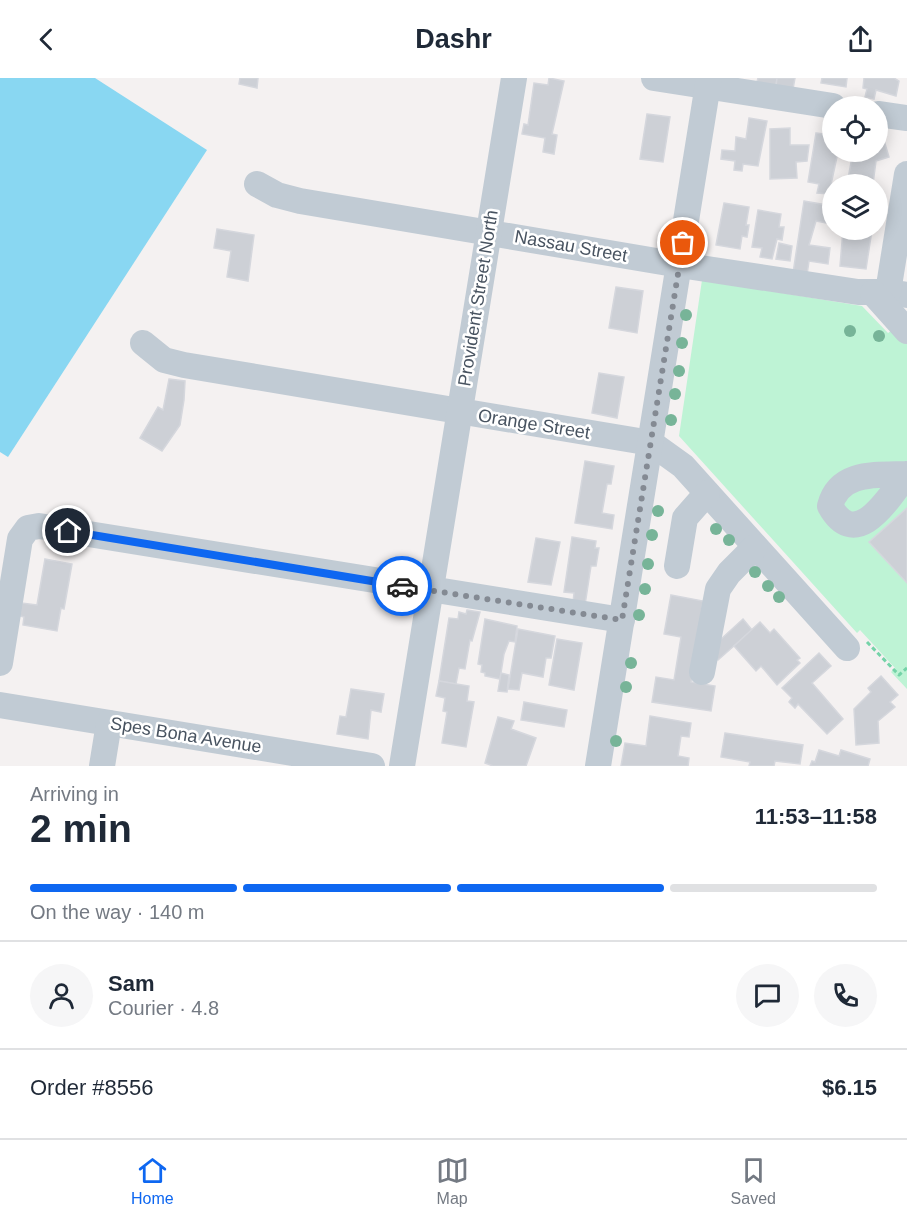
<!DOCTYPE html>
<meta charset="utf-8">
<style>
:root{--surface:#fff;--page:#f6f6f7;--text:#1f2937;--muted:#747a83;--line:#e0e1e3;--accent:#0e67f1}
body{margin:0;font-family:Arial,sans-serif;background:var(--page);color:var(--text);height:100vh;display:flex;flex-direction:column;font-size:22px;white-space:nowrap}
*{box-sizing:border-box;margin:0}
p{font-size:20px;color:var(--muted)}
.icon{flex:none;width:33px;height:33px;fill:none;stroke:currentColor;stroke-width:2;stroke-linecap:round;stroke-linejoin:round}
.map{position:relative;height:688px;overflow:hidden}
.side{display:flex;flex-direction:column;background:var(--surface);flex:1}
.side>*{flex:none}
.fabs{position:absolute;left:822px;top:18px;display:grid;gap:12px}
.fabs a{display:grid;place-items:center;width:66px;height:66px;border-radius:50%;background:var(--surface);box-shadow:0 3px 15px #0003;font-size:30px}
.pin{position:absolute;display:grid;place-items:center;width:51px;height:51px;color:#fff;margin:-26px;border:3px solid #fff;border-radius:50%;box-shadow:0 2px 6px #0007}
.courier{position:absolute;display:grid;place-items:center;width:60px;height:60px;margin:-30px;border:4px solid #0e67f1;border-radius:50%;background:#fff;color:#222;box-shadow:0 2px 8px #0007}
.summary em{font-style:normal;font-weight:700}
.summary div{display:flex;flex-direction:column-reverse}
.summary{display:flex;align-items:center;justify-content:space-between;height:102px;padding:0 30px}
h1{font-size:39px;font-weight:700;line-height:45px}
.bar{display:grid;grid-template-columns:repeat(4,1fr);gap:9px 6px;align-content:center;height:72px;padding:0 30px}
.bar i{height:8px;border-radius:4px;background:var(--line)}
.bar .on{background:var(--accent)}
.bar p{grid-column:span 4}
.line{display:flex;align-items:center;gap:15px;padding:0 30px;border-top:2px solid var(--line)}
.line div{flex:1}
.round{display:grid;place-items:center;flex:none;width:63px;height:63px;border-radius:32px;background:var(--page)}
header{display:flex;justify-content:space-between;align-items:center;height:78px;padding:0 30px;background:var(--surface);font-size:27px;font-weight:700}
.dock{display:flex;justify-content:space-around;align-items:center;height:84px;border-top:2px solid var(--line);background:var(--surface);font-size:16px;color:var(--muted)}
.dock a{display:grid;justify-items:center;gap:3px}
.dock .on{color:var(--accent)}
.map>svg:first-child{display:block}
.green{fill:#bef3d5}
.water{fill:#89d7f2}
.building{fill:#cdd0d6;stroke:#d5d7dd;stroke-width:1.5}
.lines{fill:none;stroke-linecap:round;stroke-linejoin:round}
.path{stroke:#74d3a8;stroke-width:3;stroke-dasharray:4.5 3;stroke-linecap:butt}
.minor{stroke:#c1cbd4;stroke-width:26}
.tree{fill:#77b498}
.done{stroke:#848a93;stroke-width:6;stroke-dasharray:0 10.8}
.route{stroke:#0e67f1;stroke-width:8}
.labels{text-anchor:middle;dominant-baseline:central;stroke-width:5;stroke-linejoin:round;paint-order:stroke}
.street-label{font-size:18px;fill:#485360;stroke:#fff}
</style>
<header><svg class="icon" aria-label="back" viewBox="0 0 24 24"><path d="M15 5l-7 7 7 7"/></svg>Dashr<svg class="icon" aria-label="share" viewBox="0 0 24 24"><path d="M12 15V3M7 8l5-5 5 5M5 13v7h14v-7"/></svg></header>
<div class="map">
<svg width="907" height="688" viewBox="0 0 907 688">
<rect width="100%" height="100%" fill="#f4f1f1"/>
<polygon class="green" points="702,202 862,228 888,255 907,241 907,611 891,594 895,590 860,552 857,555 679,358"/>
<polygon class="water" points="0,0 95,0 207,72 8,379 0,374"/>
<g class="building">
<polygon points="240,0 258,0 257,10 239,6"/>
<polygon points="549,0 564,3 552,56 557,57 554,76 543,74 545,60 522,56 524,46 528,47 534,5 548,7"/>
<polygon points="758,0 777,0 776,8 757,4"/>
<polygon points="777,0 795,0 793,11 776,8"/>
<polygon points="822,0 847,0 846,9 821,5"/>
<polygon points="864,0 894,0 899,3 896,18 876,12 874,21 865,19 867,11 863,10"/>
<polygon points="647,36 670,39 663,84 640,81"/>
<polygon points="749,40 767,43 758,88 743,86 742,93 734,92 735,83 721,81 722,72 735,73 736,59 746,61"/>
<polygon points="790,50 790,67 809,67 807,83 796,84 797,100 770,101 770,51"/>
<polygon points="816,55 832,57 832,74 845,74 838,74 829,116 817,115 819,106 808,104"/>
<polygon points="883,59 889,79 876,83 873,106 847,106 853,74 878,74 878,60"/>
<polygon points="804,123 832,128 832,146 816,143 809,167 830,170 828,186 809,183 807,197 793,195"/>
<polygon points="724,125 749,129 746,147 749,147 747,159 742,158 740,171 716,167"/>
<polygon points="758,132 781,136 779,149 784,149 782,162 777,161 772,181 760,179 762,170 752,169"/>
<polygon points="217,151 254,157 248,203 227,199 231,173 214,170"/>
<polygon points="843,152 872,152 866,191 840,188"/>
<polygon points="779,165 792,168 790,183 776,181"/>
<polygon points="616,209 643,213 637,255 609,250"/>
<polygon points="599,295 624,299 617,340 592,335"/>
<polygon points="169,301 185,303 184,322 180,347 162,373 140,360 158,329 163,332"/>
<polygon points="585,383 614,388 611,406 607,406 602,435 614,437 612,451 575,445"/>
<polygon points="907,430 907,505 869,464"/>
<polygon points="572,459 596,463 595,470 599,470 596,488 591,488 585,527 573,525 574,515 564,514"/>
<polygon points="536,460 560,464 551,507 528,504"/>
<polygon points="45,481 72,486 64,531 61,530 57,553 23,547 24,539 20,538 22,525 37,527"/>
<polygon points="671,517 703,523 691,604 715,608 711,633 652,624 656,599 674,602 681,559 664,556"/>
<polygon points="467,532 480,534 472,563 470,562 465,591 459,590 456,606 439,603 449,540 458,541 459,534 466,536"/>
<polygon points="485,541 517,548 515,564 509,563 504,576 500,601 485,598 485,595 481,594 482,587 478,586"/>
<polygon points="743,541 752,552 718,582 709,572"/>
<polygon points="760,544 770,555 774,551 800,580 797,582 800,585 777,607 761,588 756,593 734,568"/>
<polygon points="518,551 555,558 551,580 546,580 543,599 522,595 519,612 508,611"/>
<polygon points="557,561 582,565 574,612 549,607"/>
<polygon points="819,575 831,588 812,605 843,641 827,656 798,626 795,630 789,624 792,620 782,610"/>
<polygon points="501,595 509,597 507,614 498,613"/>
<polygon points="881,598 898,617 890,624 895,629 878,643 879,665 856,667 854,631 871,614 868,610"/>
<polygon points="439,603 469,608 467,623 474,624 466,669 442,665 447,634 443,633 445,620 436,618"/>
<polygon points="351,611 384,616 381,634 371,632 368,661 337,656 340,638 346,639"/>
<polygon points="524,624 567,632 564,649 521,642"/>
<polygon points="650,638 691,645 689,659 681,658 678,678 689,680 688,688 621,688 625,665 646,668"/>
<polygon points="498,639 514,643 511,651 536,660 526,688 493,688 485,685"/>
<polygon points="725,655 803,667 800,686 775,683 774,688 749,688 750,684 721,679"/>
<polygon points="819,672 839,678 841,672 870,681 868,688 810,688 812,683 815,684"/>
</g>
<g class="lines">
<polyline class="path" points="867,564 899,597 907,590"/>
<g class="minor">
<polyline points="654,0 833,28"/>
<polyline points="878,36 907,40"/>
<polyline points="257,106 277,117 300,123 680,187 858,214 888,214 907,217"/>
<polyline points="888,214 907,96"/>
<polyline points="873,215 907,253"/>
<polyline points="143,265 164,282 184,287 651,365 683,388 847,570"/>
<path d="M906 396C876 397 839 393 830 428 857 477 891 416 907 396"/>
<polyline points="677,488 685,440 707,415"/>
<polyline points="0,585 20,461 28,450 39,448 622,542"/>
<polyline points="702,594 718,511 729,495 755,469"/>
<polyline points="0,627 372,688"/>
<polyline points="102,688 109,645"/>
<polyline points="402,688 514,0"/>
<polyline points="598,688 709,0"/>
</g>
</g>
<g class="tree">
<circle cx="686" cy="237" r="6"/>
<circle cx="850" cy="253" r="6"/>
<circle cx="879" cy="258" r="6"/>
<circle cx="682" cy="265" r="6"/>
<circle cx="679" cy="293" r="6"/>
<circle cx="675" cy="316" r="6"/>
<circle cx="671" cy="342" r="6"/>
<circle cx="658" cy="433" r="6"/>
<circle cx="716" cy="451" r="6"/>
<circle cx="652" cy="457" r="6"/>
<circle cx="729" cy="462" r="6"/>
<circle cx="648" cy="486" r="6"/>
<circle cx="755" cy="494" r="6"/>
<circle cx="768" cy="508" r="6"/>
<circle cx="645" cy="511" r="6"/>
<circle cx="779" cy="519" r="6"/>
<circle cx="639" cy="537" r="6"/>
<circle cx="631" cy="585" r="6"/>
<circle cx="626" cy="609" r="6"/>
<circle cx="616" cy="663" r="6"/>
</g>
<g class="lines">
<polyline class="done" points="402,508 622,542 683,165"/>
<polyline class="route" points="68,453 402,508"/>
</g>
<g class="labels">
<g class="street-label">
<text transform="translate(571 168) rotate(10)">Nassau Street</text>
<text transform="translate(478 220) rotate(-81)">Provident Street North</text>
<text transform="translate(534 346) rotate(9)">Orange Street</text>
<text transform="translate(186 657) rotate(9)">Spes Bona Avenue</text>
</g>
</g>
</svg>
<div class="fabs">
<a><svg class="icon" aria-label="locate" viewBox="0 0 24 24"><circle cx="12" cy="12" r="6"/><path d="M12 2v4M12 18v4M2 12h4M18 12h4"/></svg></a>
<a><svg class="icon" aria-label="layers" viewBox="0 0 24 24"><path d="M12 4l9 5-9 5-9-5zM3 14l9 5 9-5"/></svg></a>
</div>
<div class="pin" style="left:683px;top:165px;background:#ea580c"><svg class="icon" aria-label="bag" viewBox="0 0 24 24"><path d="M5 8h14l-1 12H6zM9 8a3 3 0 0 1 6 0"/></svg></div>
<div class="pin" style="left:68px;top:453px;background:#1f2937"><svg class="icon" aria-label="home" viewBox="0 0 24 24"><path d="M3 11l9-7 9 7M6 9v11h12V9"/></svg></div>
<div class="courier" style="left:402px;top:508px"><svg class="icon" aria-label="car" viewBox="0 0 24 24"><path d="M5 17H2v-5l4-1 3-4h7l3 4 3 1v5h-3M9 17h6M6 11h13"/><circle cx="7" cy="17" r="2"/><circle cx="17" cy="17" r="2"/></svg></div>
</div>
<section class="side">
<div class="summary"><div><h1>2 min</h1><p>Arriving in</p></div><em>11:53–11:58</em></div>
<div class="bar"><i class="on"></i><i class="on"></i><i class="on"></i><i></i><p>On the way · 140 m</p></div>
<div class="line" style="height:108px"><a class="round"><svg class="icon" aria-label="person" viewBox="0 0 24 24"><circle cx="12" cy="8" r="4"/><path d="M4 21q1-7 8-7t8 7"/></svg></a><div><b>Sam</b><p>Courier · 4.8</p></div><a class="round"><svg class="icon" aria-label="chat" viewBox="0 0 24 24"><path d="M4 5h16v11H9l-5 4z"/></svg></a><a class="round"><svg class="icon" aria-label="phone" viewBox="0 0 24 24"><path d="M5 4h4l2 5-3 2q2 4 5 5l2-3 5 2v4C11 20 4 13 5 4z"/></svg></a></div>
<div class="line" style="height:78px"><div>Order #8556</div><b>$6.15</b></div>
</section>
<nav class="dock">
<a class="on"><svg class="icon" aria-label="home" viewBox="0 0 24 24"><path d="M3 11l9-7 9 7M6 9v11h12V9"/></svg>Home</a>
<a><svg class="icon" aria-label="map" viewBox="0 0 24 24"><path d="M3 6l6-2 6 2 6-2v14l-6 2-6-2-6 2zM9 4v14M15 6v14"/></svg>Map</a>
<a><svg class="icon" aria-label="saved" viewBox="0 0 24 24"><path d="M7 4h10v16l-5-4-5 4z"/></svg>Saved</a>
</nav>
